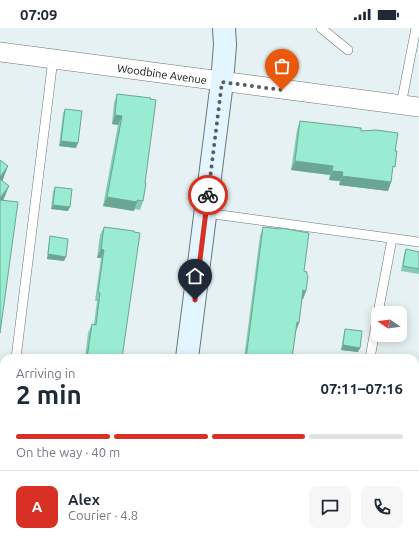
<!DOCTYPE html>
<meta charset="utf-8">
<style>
:root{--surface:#fff;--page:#f6f6f7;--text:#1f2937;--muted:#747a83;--line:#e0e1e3;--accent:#d93025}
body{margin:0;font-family:Ubuntu,sans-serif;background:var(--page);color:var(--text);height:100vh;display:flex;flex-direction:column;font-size:15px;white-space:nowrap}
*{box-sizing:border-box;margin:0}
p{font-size:13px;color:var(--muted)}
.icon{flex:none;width:22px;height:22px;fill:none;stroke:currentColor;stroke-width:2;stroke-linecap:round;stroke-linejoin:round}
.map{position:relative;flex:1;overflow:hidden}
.details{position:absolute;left:0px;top:326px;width:419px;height:196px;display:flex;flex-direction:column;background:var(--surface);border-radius:12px 12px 0 0;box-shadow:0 2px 10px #0003}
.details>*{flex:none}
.needle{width:26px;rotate:283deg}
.fabs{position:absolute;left:371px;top:278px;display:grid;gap:8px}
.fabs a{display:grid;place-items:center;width:36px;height:36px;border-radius:8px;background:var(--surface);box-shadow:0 2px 10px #0003;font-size:20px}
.pin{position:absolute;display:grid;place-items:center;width:34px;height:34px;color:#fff;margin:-41px -17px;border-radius:50% 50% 50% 0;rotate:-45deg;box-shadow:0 0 4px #0007}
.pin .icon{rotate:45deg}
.courier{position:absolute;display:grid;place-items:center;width:40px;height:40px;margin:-20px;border:3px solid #d93025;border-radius:50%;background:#fff;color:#222;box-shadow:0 1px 5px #0007}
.overview em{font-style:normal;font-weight:700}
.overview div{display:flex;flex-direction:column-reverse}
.overview{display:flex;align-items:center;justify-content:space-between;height:68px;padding:0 16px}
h1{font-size:26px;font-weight:700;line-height:30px}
.bar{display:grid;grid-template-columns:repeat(4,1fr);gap:6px 4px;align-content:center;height:48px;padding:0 16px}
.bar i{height:5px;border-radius:3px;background:var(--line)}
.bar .current{background:var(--accent)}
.bar p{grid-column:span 4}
.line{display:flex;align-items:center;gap:10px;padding:0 16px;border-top:1px solid var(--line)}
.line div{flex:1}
.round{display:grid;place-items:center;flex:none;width:42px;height:42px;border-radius:8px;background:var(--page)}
.status{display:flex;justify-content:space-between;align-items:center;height:28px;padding:0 20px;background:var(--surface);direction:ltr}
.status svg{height:11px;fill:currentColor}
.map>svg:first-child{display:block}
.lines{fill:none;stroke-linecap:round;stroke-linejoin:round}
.service-casing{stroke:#6b7576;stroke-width:10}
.minor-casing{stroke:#6b7576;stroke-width:20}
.secondary-casing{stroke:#6b7576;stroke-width:24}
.service{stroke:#fff;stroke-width:9}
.minor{stroke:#fff;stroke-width:19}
.secondary{stroke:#e3f6ff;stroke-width:22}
.wall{fill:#84cbb5}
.shaded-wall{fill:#6ba593}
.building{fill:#99ecd2;stroke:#6ba593}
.done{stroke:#575d5e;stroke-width:4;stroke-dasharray:0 7.2}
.route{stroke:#d93025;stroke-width:5}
.labels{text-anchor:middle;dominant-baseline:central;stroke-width:3;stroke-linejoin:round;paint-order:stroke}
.street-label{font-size:11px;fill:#0a0e0e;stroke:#fff}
</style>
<div class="status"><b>07:09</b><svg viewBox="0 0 49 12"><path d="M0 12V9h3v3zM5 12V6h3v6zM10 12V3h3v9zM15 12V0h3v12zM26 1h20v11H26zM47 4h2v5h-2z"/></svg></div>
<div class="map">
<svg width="419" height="522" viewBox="0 0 419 522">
<rect width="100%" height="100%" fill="#e5f1f2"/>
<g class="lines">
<g class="service-casing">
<g id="service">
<polyline points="321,0 348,22"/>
<polyline points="401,77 416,0"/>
<polyline points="206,185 419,214"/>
<polyline points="378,285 392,211"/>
<polyline points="16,330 53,31"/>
<polyline points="370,330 378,286"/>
<polyline points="0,458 4,426"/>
</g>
</g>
<g class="minor-casing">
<g id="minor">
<polyline points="0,24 419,79"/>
<polyline points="0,475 4,475"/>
<polyline points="339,518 368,522"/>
</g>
</g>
<g class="secondary-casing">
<g id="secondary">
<polyline points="187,330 222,54 225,17 224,0"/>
<polyline points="153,522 154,518"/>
</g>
</g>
<use href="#service" class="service"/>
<use href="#minor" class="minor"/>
<use href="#secondary" class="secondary"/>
</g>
<g class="wall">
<polygon points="117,66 145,155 143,173 140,182 134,181 134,183 103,178 118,97 112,96 114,75"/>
<polygon points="65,81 76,120 59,118 63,85"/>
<polygon points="300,93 361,103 392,146 391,154 388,163 339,157 340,153 329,152 330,147 291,142 297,102"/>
<polygon points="55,159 68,183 51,181 53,164"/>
<polygon points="104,199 122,330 85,330 88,305 92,296 94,296 97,273 95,273 101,230 97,230 100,207"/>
<polygon points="263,199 280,201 281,200 304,243 306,263 303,271 302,271 296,303 292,330 244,330 260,208"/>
<polygon points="50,208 64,233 47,231 49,213"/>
<polygon points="406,221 419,224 419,246 401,243 404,226"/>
<polygon points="345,301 360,320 358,324 341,322 344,305"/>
</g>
<g class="shaded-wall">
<polygon points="115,87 122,88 118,97 112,96"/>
<polygon points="61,113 78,115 76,120 59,118"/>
<polygon points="295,133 333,138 330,147 291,142"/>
<polygon points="8,138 2,154 0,157 0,149"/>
<polygon points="332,143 343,144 340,153 329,152"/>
<polygon points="342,148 391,154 388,163 339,157"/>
<polygon points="9,158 3,173 0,178 0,170"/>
<polygon points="107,169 137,174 134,183 103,178"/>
<polygon points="53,177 70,179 68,183 51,181"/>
<polygon points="101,221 104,222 101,230 97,230"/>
<polygon points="48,226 66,229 64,233 47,231"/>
<polygon points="303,262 306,263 303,271 300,271"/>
<polygon points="297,294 299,295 296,303 293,303"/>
<polygon points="343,317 360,320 358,324 341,322"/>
</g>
<g class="building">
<polygon points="117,66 151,70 150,71 156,72 145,155 146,155 143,173 137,172 137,174 107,169 122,88 115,87"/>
<polygon points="65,81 82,83 78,115 61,113"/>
<polygon points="300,93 361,100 361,103 376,102 398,105 395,123 397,123 395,139 393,138 391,154 342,148 343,144 332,143 333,138 295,133"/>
<polygon points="0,132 8,138 0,149"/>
<polygon points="0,151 9,158 0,170"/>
<polygon points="55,159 72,161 70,179 53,177"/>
<polygon points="0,172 18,174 0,305"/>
<polygon points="104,199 134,203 134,204 140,205 122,330 87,330 92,296 96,297 100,265 98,264 104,222 101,221"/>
<polygon points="263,199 281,201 281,200 309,205 304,243 307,244 307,247 308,248 306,263 303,262 299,295 297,294 292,330 246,330"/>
<polygon points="50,208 68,211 66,229 48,226"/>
<polygon points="406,221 419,224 419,241 403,238"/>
<polygon points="345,301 362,303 360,320 343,317"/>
<polygon points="0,494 4,496 4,518 74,518 86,522 0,522"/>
</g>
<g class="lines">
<polyline class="done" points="208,167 222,54 282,62"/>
<polyline class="route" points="195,272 208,167"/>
</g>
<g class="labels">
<g class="street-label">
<text transform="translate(162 46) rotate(8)">Woodbine Avenue</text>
</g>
</g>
</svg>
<div class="fabs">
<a><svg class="needle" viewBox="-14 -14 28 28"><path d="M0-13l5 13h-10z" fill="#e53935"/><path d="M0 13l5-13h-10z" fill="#747a83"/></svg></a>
</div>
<div class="pin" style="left:282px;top:62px;background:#ea580c"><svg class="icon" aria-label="bag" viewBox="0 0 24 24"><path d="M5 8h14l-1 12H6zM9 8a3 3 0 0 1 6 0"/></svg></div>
<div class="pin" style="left:195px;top:272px;background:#1f2937"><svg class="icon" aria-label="home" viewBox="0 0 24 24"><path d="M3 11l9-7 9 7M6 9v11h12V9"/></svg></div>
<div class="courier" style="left:208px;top:167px"><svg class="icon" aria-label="bike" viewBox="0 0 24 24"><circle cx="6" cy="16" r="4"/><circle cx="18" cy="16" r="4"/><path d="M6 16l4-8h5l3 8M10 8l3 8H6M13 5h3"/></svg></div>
<section class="details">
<div class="overview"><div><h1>2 min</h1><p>Arriving in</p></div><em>07:11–07:16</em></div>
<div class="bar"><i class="current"></i><i class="current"></i><i class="current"></i><i></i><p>On the way · 40 m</p></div>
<div class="line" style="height:72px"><b class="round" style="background:var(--accent);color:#fff">A</b><div><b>Alex</b><p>Courier · 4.8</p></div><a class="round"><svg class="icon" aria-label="chat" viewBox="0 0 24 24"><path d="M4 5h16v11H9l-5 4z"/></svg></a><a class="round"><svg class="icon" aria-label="phone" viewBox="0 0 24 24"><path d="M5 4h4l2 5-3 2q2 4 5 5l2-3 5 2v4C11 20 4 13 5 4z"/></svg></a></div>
</section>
</div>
